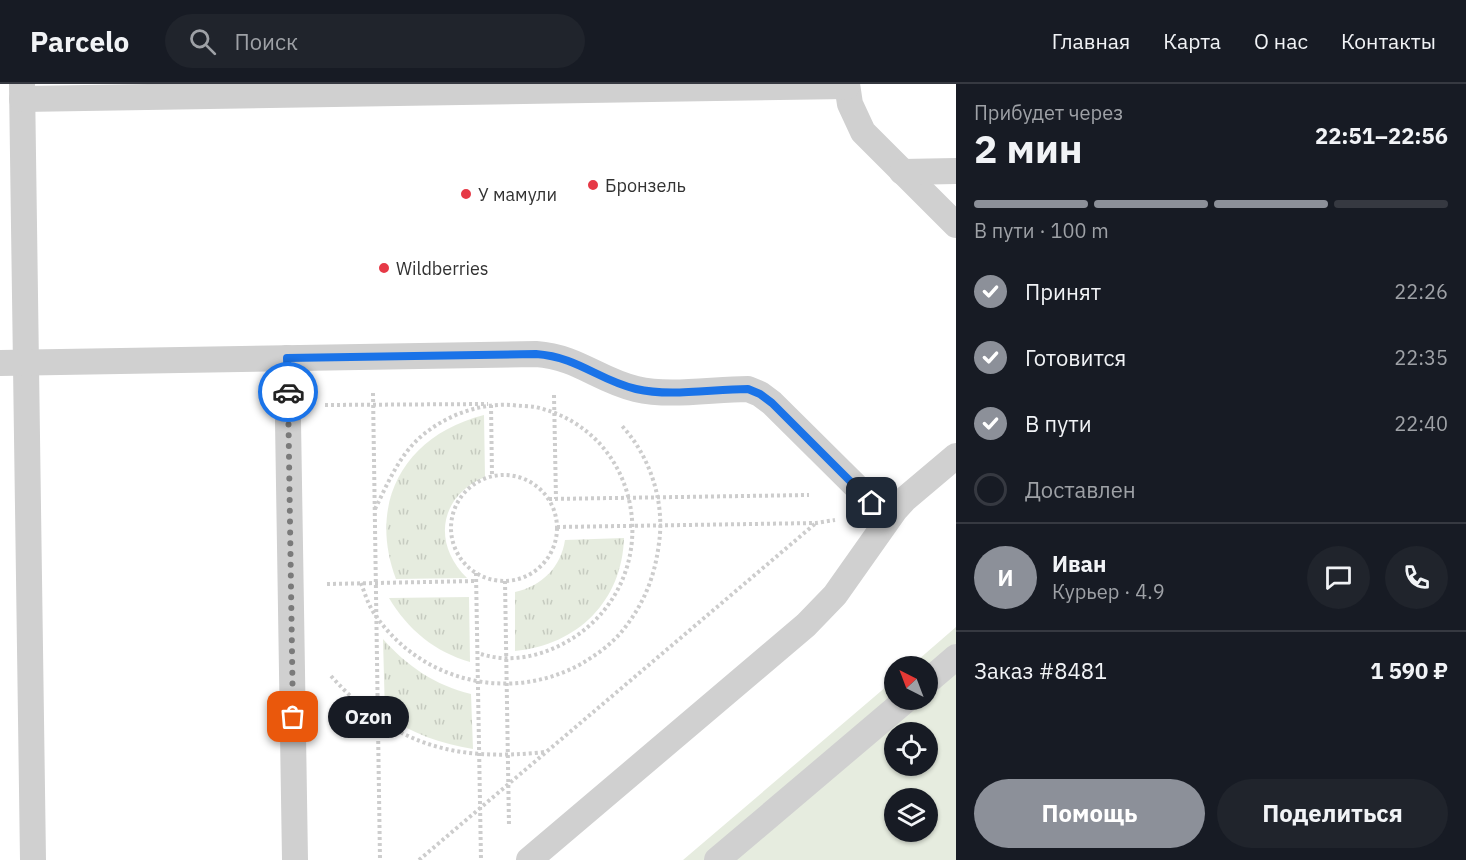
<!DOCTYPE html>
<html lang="ru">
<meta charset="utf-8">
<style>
:root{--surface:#171b24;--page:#20242c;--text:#f1f3f6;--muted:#9ea1a6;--line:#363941;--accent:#8c9099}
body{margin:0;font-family:"IBM Plex Sans",sans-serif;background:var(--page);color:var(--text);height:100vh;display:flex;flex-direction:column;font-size:22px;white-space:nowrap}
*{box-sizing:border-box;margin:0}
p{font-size:20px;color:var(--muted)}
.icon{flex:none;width:33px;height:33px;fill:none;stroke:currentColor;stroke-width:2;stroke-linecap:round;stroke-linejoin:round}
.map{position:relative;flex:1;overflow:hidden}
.panel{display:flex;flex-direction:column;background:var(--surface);width:510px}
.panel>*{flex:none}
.needle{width:39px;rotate:318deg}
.fabs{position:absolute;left:884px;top:572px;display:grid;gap:12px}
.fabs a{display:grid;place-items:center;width:54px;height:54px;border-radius:50%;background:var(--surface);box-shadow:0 2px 4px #0004;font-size:30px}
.pin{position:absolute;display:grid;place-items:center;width:51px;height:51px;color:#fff;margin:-26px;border-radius:12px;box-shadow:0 3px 9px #0006}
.courier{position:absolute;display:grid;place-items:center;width:60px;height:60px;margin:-30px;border:4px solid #1a73e8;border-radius:50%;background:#fff;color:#222;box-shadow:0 2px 8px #0007}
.bubble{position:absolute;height:42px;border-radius:21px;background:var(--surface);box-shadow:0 2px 4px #0004;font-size:20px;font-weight:700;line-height:42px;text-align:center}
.summary em{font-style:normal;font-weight:700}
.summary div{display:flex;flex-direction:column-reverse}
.summary{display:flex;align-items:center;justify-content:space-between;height:102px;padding:0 18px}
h1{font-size:39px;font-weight:700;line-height:45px}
.bar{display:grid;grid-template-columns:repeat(4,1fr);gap:9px 6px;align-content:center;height:72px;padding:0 18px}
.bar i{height:8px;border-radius:4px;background:var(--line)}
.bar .on{background:var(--accent)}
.bar p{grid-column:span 4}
.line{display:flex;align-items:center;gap:15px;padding:0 18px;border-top:2px solid var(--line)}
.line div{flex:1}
.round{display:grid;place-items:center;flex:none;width:63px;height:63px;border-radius:32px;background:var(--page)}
ol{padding:0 18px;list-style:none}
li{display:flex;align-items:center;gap:18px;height:66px}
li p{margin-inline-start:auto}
li .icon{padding:6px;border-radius:50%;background:var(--accent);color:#fff;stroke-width:4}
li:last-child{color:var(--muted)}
li i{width:33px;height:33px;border:3px solid var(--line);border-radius:50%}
.primary-button{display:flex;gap:12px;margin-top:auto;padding:12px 18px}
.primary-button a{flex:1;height:69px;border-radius:36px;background:var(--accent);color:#fff;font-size:24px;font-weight:700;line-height:69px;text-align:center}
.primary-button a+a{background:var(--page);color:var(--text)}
header{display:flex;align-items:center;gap:36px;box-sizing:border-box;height:84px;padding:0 30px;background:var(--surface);border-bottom:2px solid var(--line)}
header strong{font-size:28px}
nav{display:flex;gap:33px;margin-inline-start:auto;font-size:21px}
.search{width:420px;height:54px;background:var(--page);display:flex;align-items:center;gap:15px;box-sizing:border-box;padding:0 21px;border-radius:33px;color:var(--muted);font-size:22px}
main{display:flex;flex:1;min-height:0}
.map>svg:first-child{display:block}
.grass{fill:url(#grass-tufts)}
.garden{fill:#e6ecdf;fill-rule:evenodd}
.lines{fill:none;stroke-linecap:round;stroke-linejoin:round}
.path{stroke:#cdcdcd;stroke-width:4;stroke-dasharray:3 3;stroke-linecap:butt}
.service{stroke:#d0d0d0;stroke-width:26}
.done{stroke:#7a7a7a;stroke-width:6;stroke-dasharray:0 10.8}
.route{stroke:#1a73e8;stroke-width:8}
.poi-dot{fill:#e63946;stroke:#fff;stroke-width:2}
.labels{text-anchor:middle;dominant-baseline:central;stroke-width:6;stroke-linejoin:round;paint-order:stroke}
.poi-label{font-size:18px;fill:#333;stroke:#fff;text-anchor:start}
</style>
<header>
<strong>Parcelo</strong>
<div class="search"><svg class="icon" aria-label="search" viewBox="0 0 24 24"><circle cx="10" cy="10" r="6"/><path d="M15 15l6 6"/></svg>Поиск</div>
<nav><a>Главная</a><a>Карта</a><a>О нас</a><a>Контакты</a></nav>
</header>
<main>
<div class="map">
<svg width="956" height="776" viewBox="0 0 956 776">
<defs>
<pattern id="grass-tufts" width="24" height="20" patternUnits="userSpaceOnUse" patternTransform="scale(1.5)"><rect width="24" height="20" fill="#e6ecdf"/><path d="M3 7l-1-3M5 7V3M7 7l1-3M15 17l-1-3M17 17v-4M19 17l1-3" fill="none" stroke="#c6cbc0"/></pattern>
</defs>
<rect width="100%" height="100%" fill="#fff"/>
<g class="grass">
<path d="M484 331 485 393C439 412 432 460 467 494L396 495C367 418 405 351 484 331Z"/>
<path d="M624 454C622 517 578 561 515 567V508C542 502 561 483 565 456Z"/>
<path d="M469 513 470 578C435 568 408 546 389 514Z"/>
<path d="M383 555C408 583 435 601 471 610L473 665C441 660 411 649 385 631Z"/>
</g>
<path class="garden" d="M956 543V776H683L894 596V615H927V582H911ZM894 648H927V681H894ZM894 714H927V747H894Z"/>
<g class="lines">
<g class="path">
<polyline points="373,309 380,776"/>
<polyline points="554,311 556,415"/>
<polyline points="325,321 488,320"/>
<polyline points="491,321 492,392"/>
<circle cx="504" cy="444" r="53"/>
<polyline points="549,415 809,411"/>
<path d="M375 425C388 399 400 369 424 350 449 330 481 319 512 321 520 322 528 322 535 323 644 347 667 490 576 552 548 571 511 581 478 569"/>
<polyline points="557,443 816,439 835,436"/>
<polyline points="476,489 481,776"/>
<polyline points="505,497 509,742"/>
<path d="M361 499C365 510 369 523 376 532 422 598 510 619 581 580 596 571 612 560 623 546 644 520 655 492 659 459 665 418 650 372 622 342"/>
<polyline points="327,500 476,497"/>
<path d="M331 592C393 661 454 678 545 668"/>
<polyline points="419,776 816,439"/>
</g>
<g class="service">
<polyline points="22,0 33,776"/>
<polyline points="847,0 850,20 863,48 956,141"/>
<polyline points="22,15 847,2"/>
<polyline points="902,88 956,87"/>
<polyline points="287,274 295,776"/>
<path d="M0 279 536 270C578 273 598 296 636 305 670 313 713 305 748 305L760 310 772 319 888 434"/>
<polyline points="927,598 956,573"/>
<polyline points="529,776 806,541 835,511 895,426 905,415 956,372"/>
<polyline points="717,776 907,615"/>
</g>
</g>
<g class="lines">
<polyline class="done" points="288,308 293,633"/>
<path class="route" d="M288 308 287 274 536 270C578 273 598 296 636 305 670 313 712 305 748 305L760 310 772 319 872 419"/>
</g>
<g class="poi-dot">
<circle cx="593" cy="101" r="6"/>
<circle cx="466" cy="110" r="6"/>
<circle cx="384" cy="184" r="6"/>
</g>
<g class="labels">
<g class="poi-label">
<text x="605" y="101">Бронзель</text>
<text x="478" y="110">У мамули</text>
<text x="396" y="184">Wildberries</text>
</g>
</g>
</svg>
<div class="fabs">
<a><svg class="needle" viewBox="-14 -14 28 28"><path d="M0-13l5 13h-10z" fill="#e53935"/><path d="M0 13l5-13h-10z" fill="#9ea1a6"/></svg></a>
<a><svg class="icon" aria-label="locate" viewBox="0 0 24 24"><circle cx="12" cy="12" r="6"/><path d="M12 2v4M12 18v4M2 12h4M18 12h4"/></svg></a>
<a><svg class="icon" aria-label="layers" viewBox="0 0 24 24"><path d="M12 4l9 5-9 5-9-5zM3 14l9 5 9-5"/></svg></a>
</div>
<div class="pin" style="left:293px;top:633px;background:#ea580c"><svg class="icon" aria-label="bag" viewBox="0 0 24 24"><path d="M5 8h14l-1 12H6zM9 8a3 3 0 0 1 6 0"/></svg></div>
<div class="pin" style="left:872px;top:419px;background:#1f2937"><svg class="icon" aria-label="home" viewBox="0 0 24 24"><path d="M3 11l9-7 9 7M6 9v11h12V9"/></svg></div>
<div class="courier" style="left:288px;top:308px"><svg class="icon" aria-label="car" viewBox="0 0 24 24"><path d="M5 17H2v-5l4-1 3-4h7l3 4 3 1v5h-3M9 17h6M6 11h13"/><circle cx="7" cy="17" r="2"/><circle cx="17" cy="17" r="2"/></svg></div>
<div class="bubble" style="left:328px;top:612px;width:81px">Ozon</div>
</div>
<section class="panel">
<div class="summary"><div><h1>2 мин</h1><p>Прибудет через</p></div><em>22:51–22:56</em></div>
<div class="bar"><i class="on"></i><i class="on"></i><i class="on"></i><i></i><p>В пути · 100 m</p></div>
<ol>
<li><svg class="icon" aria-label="check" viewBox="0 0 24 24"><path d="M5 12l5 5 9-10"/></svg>Принят<p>22:26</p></li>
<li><svg class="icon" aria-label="check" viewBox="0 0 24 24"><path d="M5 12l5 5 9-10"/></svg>Готовится<p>22:35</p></li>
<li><svg class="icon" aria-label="check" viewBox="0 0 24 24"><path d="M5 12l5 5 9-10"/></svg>В пути<p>22:40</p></li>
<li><i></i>Доставлен</li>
</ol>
<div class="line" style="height:108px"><b class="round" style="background:var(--accent);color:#fff">И</b><div><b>Иван</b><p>Курьер · 4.9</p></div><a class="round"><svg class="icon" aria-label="chat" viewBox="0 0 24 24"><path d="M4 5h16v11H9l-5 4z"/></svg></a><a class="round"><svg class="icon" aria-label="phone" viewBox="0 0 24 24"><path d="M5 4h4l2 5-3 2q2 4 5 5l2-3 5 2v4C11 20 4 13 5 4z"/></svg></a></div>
<div class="line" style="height:78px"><div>Заказ #8481</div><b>1 590 ₽</b></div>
<div class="primary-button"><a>Помощь</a><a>Поделиться</a></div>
</section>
</main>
